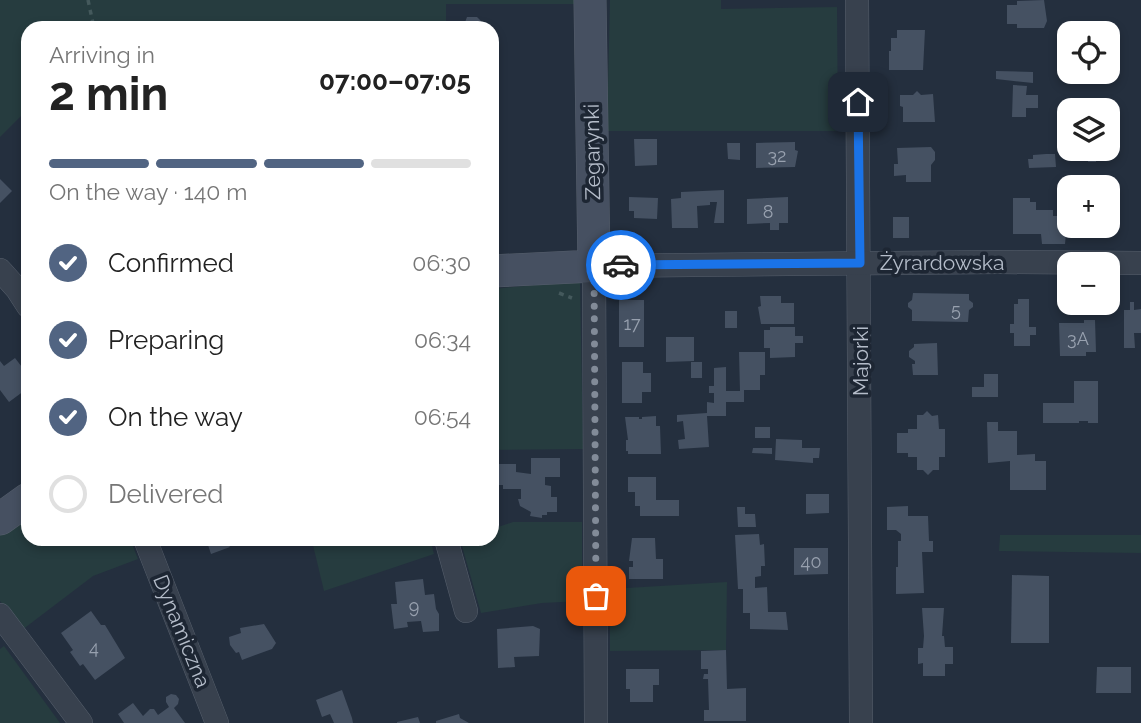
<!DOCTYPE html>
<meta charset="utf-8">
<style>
:root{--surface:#fff;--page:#f2f2f2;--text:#222;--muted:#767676;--line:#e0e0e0;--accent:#516482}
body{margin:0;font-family:Raleway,sans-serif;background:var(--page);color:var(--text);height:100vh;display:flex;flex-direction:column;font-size:26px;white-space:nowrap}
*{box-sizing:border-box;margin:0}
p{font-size:23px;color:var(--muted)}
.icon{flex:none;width:38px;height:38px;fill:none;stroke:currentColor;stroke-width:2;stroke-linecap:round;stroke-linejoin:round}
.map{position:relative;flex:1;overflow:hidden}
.drawer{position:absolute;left:21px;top:21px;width:478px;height:525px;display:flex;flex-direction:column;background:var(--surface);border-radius:21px;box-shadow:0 4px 10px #0003}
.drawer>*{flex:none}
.buttons{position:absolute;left:1057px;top:21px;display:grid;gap:14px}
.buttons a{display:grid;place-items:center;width:63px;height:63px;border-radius:14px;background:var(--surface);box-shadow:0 4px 10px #0003;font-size:35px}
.pin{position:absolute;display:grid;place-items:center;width:60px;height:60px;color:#fff;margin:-30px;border-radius:14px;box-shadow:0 4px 10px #0006}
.courier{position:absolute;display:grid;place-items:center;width:70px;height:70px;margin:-35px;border:5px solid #1a73e8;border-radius:50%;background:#fff;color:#222;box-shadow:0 2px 9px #0007}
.summary em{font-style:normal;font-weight:700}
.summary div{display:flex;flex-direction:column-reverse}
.summary{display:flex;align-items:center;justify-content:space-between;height:119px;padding:0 28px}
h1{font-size:46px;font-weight:700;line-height:52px}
.bar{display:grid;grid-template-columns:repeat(4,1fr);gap:10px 7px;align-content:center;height:84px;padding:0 28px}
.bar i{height:9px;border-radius:5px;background:var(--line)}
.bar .on{background:var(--accent)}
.bar p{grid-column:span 4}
ol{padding:0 28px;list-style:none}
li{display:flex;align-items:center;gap:21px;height:77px}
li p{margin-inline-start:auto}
li .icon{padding:7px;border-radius:50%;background:var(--accent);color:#fff;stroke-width:4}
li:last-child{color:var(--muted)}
li i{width:38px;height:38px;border:4px solid var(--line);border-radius:50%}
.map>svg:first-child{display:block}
.green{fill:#263c3f}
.building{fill:#455162}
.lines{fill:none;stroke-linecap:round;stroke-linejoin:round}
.street-casing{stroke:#565f6c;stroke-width:24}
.secondary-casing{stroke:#565f6c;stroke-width:33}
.path{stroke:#44595c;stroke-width:3.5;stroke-dasharray:5 5;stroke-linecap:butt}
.street{stroke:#38414e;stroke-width:23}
.secondary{stroke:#465061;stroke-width:32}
.done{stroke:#828b98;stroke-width:7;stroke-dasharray:0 12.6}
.route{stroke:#1a73e8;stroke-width:9}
.labels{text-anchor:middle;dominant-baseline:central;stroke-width:7;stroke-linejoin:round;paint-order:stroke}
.number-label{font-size:18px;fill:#98a1af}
.street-label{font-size:21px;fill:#b4bcc9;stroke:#1d2633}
</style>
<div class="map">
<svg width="1141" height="723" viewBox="0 0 1141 723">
<rect width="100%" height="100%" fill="#242f3e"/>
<g class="green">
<polygon points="0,0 579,0 579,4 446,4 446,28 28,28 28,109 0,137"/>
<polygon points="610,0 721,0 721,9 837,7 838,131 607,131"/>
<polygon points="580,281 583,449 492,450 492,289"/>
<polygon points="28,514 28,539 130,539 138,559 93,576 22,630 0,601 0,535"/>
<polygon points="513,522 582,522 582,601 542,603 481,613 460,539 492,539 492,529"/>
<polygon points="1000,535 1141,535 1141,553 999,551"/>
<polygon points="318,539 430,539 434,554 324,591 312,541"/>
<polygon points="727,582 726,650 610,651 610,589"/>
<polygon points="4,646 60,723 0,723 0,649"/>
</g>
<g class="building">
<polygon points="1044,0 1047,21 1044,28 1017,28 1017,24 1007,24 1007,5 1017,5 1017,1"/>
<polygon points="467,17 477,17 481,21 481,28 453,28 453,25 464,25"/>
<polygon points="1095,27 1107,27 1107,33 1088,33"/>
<polygon points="897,30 925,30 923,70 889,70 889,51 891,51 891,38 897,38"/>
<rect x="1108" y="39" width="6" height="17"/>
<polygon points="996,71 1033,72 1033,83 996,79"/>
<polygon points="1013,85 1027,86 1026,95 1038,95 1038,108 1026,108 1026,117 1012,117"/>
<polygon points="917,91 921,95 933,94 935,122 903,122 903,107 900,106 900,95 913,95"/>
<polygon points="634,139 657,139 657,165 635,166"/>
<polygon points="795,142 795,150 798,151 795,167 756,168 756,143"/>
<polygon points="727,143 740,143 740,160 728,159"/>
<polygon points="931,147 935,152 935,160 931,165 931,182 906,182 906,175 894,176 894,164 898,164 897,148"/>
<polygon points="1088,152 1096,153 1096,162 1088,162"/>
<polygon points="1046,154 1055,154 1056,167 1029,168 1028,159 1033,159 1033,155"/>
<polygon points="0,179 12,191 0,203"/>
<polygon points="1079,183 1108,185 1108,187 1079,187"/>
<polygon points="724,190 724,223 714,223 717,202 710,202 710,205 697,206 698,228 672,228 671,199 681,198 681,192"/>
<polygon points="629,197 658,198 657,219 634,218 634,211 629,211"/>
<polygon points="788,197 788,223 779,223 779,230 770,230 770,223 747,224 747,199"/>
<polygon points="1013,198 1030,198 1030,202 1036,202 1036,210 1053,210 1053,216 1063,216 1062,233 1066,234 1065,244 1042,244 1041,234 1013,234"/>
<rect x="893" y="217" width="16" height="21"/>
<polygon points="913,293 969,294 969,300 973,303 973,307 969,310 968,322 912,321 912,310 908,307 908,303 912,300"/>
<polygon points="760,296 781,296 781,303 794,303 794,324 761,324 758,307 761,306"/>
<polygon points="1018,299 1029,299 1029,327 1036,327 1036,335 1030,335 1030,346 1014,346 1014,333 1010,333 1010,324 1014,324 1014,304 1018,304"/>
<rect x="619" y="300" width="25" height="47"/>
<polygon points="1130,302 1134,302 1134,310 1141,309 1141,333 1134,333 1135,348 1124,348 1124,310 1130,310"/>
<rect x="725" y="311" width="12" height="17"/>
<polygon points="1084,320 1095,320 1096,352 1086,352 1086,356 1060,356 1059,323 1084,323"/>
<polygon points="770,327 795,327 795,336 803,336 803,343 795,343 795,357 770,358 770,348 764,348 764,330 770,330"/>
<polygon points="666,337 694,337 694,361 666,362"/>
<polygon points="937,343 938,375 913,375 912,364 915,364 915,361 909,357 909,351 914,347 914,344"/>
<polygon points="739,352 765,352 765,375 760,375 760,390 744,390 744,402 726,402 726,416 707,416 709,447 679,449 678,440 685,439 683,421 677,422 677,415 707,413 707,402 714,403 714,393 709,393 709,386 714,386 714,368 726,367 726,391 740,391"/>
<polygon points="15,358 25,371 28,371 28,388 9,402 0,390 0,361 4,366"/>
<polygon points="622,362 643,362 643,373 651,373 651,392 642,392 642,403 622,403"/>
<rect x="691" y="362" width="11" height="16"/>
<polygon points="984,374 998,374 998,397 972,397 972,387 984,387"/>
<polygon points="1074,381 1098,381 1098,423 1088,423 1088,421 1079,421 1079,423 1043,423 1043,403 1074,403"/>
<polygon points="927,411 932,416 938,415 939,429 945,429 945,457 939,457 939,470 933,470 928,475 923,470 917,470 917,457 908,457 908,453 897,453 897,433 908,433 908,429 917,429 917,415 923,415"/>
<polygon points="656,416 656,426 660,426 661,454 628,454 628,451 626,451 626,440 628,440 625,417 639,417 639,419 642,419 642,417"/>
<polygon points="28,417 28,432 21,422"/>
<polygon points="987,422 998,422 998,431 1017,431 1017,455 1035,454 1035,461 1046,461 1046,490 1010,490 1010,461 988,463"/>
<rect x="755" y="427" width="15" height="11"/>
<polygon points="776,439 802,440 802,448 820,448 819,458 813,458 813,463 775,460"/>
<polygon points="753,448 772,448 772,454 752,453"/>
<polygon points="531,458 560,458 560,477 545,477 545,485 551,486 551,497 557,497 557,512 547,512 547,515 542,515 542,518 530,516 531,512 520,506 518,499 521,499 521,489 503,489 503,485 495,485 496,464 516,464 516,472 531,474"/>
<polygon points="628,477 656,477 656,500 679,500 679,516 640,516 640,506 635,506 635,492 628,492"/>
<polygon points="806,494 829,494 829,513 806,514"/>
<polygon points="908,506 908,516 928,516 929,541 933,541 933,552 922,552 924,593 896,594 896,567 898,567 898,541 901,541 901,534 896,530 887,530 887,507"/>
<polygon points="737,507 745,507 745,514 755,514 756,527 738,527"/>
<polygon points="759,534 760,545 764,544 765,566 761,566 761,576 755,577 755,588 767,587 768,612 786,612 788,630 750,629 750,613 743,613 743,589 738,589 735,535"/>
<polygon points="632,538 655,538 656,559 663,559 663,579 629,579 629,567 633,567 633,561 629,561"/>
<polygon points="206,539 240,539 228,544 230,547 211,554"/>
<polygon points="794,548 828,548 828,574 794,575"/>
<polygon points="1012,575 1049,576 1049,643 1011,643"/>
<polygon points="423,579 425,595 434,594 436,609 439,614 439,631 423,632 421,621 407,622 408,627 394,629 391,604 397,604 395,582"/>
<polygon points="922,608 944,608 942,636 944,636 945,647 953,647 953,664 945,664 945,676 923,676 923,663 918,664 918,648 923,648 924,636"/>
<polygon points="91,611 101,625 105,625 125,658 95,680 83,664 80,666 70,652 73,650 61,633"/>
<polygon points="264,624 276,643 272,649 242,660 239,652 236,653 230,645 229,637 241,633 240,628"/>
<polygon points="533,626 540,629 539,656 514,657 515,667 498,668 497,629"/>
<polygon points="726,650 727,689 746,688 746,721 704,721 704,710 709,710 708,679 703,679 704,674 708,674 708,669 701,669 701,651"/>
<polygon points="1097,667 1131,667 1131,693 1096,693"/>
<polygon points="626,669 659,669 659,685 653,685 653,702 630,702 630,689 626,689"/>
<polygon points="342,690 352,718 353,723 334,723 330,714 322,717 316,700"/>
<polygon points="171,694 176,695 179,699 178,704 174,708 185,723 124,723 118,714 133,703 143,716 150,709 154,709 158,715 169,707 166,702 166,697"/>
<polygon points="459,714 460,718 469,723 436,723 436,721"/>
<polygon points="418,717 420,723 397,723 397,722"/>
</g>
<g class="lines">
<g class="street-casing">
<g id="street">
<polyline points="857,0 861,723"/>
<polyline points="0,270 17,289 28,306"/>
<polyline points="145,539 217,723"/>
<polyline points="446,539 466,611"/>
<polyline points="0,615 81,723"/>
<polyline points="596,723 594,266 999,262 1141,263"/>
</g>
</g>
<g class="secondary-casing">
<g id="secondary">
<polyline points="492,271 594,266 590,0"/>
<polyline points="0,519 28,499"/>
</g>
</g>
<g class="path">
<polyline points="88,0 94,28"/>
<polyline points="559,293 572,298"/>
</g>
<use href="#street" class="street"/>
<use href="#secondary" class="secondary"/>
</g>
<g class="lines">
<polyline class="done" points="596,596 594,266 621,265"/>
<polyline class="route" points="621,265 860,263 858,102"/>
</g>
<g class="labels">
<g class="number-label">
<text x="777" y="155">32</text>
<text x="768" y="211">8</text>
<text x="956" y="309">5</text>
<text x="632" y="323">17</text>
<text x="1078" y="338">3A</text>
<text x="811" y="561">40</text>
<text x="414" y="606">9</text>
<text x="94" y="647">4</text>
</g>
<g class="street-label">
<text transform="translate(592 152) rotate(-91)">Zegarynki</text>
<text x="942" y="262">Żyrardowska</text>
<text transform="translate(860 361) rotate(-90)">Majorki</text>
<text transform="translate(182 631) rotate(68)">Dynamiczna</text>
</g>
</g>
</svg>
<div class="buttons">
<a><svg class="icon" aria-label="locate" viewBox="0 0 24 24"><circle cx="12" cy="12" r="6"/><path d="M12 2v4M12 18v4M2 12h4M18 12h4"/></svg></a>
<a><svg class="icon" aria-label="layers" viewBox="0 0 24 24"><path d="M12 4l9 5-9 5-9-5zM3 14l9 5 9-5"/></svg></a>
<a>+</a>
<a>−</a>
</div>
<div class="pin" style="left:596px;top:596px;background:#ea580c"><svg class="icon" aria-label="bag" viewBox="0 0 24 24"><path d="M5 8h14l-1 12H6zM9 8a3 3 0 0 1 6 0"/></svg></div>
<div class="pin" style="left:858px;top:102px;background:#1f2937"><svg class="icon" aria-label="home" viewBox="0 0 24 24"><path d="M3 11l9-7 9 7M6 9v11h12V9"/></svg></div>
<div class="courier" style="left:621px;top:265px"><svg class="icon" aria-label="car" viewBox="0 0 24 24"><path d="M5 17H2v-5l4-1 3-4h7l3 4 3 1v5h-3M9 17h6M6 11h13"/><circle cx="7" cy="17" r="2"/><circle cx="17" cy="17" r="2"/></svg></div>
<section class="drawer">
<div class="summary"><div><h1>2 min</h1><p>Arriving in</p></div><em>07:00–07:05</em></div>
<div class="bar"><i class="on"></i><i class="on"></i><i class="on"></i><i></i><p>On the way · 140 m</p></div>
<ol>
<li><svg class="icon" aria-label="check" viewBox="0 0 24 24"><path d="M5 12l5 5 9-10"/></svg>Confirmed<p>06:30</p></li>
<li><svg class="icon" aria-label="check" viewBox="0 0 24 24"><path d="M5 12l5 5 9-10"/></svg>Preparing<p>06:34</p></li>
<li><svg class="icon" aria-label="check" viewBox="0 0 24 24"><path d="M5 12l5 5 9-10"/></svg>On the way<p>06:54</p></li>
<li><i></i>Delivered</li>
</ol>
</section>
</div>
